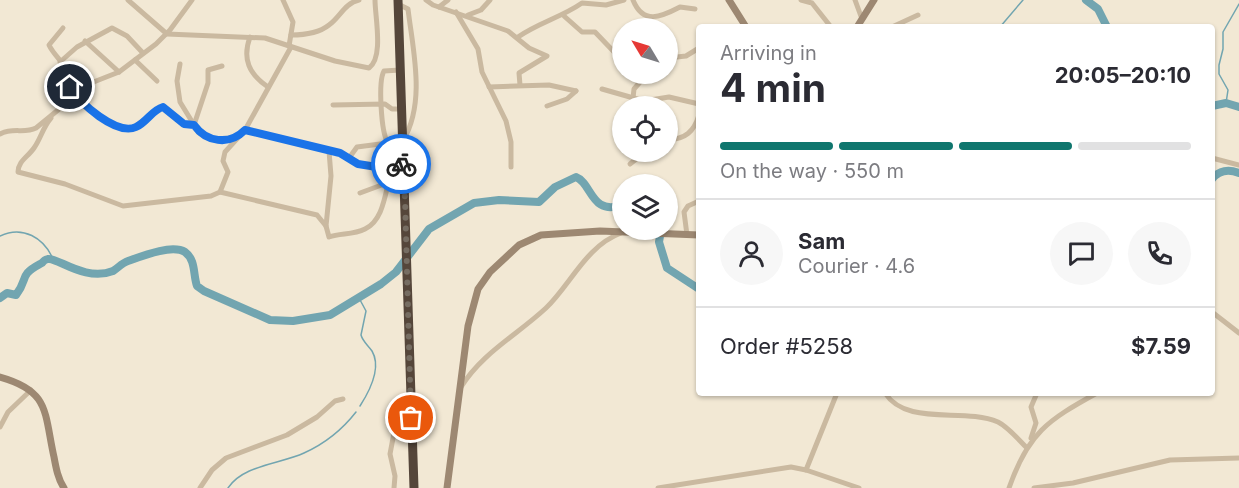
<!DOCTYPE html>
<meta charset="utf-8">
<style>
:root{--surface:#fff;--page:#f7f7f7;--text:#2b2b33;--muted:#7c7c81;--line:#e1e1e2;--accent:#0f766e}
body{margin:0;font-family:Inter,sans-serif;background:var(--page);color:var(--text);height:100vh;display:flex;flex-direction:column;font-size:22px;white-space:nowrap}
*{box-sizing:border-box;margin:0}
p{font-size:20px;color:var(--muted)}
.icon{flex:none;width:33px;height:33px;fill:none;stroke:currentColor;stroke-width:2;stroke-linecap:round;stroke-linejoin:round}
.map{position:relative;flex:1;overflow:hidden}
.details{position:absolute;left:696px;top:24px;width:519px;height:372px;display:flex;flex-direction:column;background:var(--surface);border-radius:6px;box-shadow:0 2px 4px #0004}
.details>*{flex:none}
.needle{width:39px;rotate:308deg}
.fabs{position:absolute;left:612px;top:18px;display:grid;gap:12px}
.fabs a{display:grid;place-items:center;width:66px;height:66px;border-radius:50%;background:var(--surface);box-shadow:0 2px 4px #0004;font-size:30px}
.pin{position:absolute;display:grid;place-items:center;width:51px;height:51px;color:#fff;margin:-26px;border:3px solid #fff;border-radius:50%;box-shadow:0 2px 6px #0007}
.courier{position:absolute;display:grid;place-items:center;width:60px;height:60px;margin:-30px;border:4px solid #1a73e8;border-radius:50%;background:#fff;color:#222;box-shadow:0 2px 8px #0007}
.head em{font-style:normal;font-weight:700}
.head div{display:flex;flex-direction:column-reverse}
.head{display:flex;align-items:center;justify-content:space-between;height:102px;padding:0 24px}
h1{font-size:39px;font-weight:700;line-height:45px}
.bar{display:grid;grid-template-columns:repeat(4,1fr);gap:9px 6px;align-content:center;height:72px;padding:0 24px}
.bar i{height:8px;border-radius:4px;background:var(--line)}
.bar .on{background:var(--accent)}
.bar p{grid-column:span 4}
.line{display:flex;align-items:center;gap:15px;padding:0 24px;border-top:2px solid var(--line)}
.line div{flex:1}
.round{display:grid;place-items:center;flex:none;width:63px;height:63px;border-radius:32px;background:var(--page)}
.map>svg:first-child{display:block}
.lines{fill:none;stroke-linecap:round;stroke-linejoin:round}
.stream{stroke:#72a5b0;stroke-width:1.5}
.river{stroke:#72a5b0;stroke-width:8}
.street{stroke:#cab9a0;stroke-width:5}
.secondary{stroke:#9d8872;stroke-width:7}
.highway{stroke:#55463a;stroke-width:9}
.done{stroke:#766d62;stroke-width:6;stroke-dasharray:0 10.8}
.route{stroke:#1a73e8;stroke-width:8}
</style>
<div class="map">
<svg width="1239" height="488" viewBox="0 0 1239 488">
<rect width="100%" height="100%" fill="#f2e8d4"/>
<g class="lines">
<g class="stream">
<polyline points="1000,27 1023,0"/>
<polyline points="1226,103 1228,90 1219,74 1219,65 1223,49 1223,32 1239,4"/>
<path d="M0 236C23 225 44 238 53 259"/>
<path d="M359 298 366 311 361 335C363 342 368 345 372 351 382 368 369 392 360 406"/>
<path d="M228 488C243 465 280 464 304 453 324 444 342 430 356 412"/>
</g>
<g class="river">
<polyline points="1086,0 1098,9 1107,27"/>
<polyline points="1212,106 1226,103 1239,107"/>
<path d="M1212 179C1219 170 1229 169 1239 173"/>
<polyline points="661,230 659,242 667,268 699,289"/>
<path d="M0 298 7 293 16 295C29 278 18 276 40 264 46 261 41 261 48 259 57 257 85 282 113 271 118 268 122 263 128 261 142 256 172 244 185 252 196 260 193 275 197 286L204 291 270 320 293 321 330 315 381 284 396 272 429 229 474 203 499 200 539 202 555 187 576 177C592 183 591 216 622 205"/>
</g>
<g class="street">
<path d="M128 0 167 34 265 38 335 61 369 68C384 57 375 17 375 0"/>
<polyline points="283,0 293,22 289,46"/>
<polyline points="426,0 433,5 508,31 529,48 547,56 519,73 520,85"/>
<path d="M633 0C643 25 661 17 680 7L695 9"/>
<polyline points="801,0 812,3 831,27"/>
<polyline points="855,0 862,19"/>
<polyline points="439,7 448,0"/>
<polyline points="456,12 478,49 482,72 506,121 511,142 511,167"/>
<polyline points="468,15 481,10 490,0"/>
<polyline points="564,16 582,32 595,32 617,55 622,57"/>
<polyline points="892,27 918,15"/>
<path d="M63 28 49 45C54 56 67 65 70 77 71 80 69 84 70 87 75 105 113 128 131 129L163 107 184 124 194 125"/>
<path d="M291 35C304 35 319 33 329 25 340 17 345 3 359 0"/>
<path d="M250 37C242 59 249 74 268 87"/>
<path d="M518 37C538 23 562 17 582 3L606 5 624 0"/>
<polyline points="85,41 119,72"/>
<polyline points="668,58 686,56 699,48"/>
<polyline points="135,60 157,81"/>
<polyline points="60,62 77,47 112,28 127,36 142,52"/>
<polyline points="180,64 177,81 180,102 199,133 210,139 235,138"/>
<polyline points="489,87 549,85 576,91"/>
<polyline points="602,89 644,101 669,97 699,104"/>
<polyline points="633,98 634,89 647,74"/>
<polyline points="333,105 385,104 392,109 402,109"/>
<polyline points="547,106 567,99 576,91"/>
<path d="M51 118C43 127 41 138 34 148 28 157 18 161 18 172L65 184 123 206 211 196 220 192 228 172 223 161 225 152 245 130 291 47"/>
<polyline points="194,125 208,83 208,70 222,66"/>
<polyline points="245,130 340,153 358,164 383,168 395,166"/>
<path d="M0 134C13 127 24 134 36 128L91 83 119 72 156 44 170 30 192 0"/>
<path d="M668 140C685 139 694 132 699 115"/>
<path d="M388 143C381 133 378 81 384 71L400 70"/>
<path d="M349 158 357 147 403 141C426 102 413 51 408 9L398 4"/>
<polyline points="403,158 414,161 422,174"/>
<polyline points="1212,158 1239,165"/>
<polyline points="630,164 645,152"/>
<path d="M220 192 317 215 326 226 329 237C341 233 353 235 365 229 386 219 385 186 393 167"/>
<polyline points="360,193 387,183"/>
<polyline points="326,226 331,176 329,151"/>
<polyline points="687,235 684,212 688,206 699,201"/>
<polyline points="1212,312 1239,333"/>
<path d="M461 387C482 353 517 335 546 308 571 284 586 246 621 233"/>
<path d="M885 393C907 427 963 407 998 422 1008 427 1018 439 1026 447"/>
<polyline points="0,427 8,412 31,390"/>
<polyline points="1031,438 1036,423 1031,407 1037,393"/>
<polyline points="806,470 837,393"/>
<polyline points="200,488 212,470 226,458 287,435 317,417 335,401 343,399"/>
<polyline points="394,488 395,476 390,454 397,417"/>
<polyline points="658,488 791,467 806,470 859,488"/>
<path d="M1009 488C1028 433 1048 420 1097 393"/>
<polyline points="1034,488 1073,483 1170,460 1239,458"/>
</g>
<g class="secondary">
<polyline points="729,0 746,27"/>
<polyline points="857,27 874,0"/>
<path d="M0 377C50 391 44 412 54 457 56 468 58 479 64 488"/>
<polyline points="447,488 468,326 478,289 490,272 519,245 541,235 600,231 699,235"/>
</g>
<polyline class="highway" points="398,0 414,488"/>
</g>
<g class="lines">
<polyline class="done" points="401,164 405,198 411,418"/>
<path class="route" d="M70 87C79 103 117 136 136 127 147 122 152 110 163 107L184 124 194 125C206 142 229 146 245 130L340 153 358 164 383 168 401 164"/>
</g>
</svg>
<div class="fabs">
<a><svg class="needle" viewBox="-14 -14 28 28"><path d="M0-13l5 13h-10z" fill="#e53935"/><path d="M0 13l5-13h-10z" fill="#7c7c81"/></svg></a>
<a><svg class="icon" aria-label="locate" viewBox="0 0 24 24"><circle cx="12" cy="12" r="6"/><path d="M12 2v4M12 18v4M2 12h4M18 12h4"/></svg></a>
<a><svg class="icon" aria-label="layers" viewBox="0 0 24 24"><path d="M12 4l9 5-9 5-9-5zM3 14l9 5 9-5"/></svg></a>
</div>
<div class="pin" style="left:411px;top:418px;background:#ea580c"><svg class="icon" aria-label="bag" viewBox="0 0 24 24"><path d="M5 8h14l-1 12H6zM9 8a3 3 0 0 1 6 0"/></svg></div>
<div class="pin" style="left:70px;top:87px;background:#1f2937"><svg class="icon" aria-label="home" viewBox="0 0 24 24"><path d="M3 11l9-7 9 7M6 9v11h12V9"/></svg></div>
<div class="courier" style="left:401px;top:164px"><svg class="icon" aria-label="bike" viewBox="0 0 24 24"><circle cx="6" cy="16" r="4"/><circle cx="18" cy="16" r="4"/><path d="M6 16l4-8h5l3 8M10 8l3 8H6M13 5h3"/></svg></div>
<section class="details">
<div class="head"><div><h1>4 min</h1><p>Arriving in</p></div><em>20:05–20:10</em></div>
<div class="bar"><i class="on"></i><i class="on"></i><i class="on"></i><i></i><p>On the way · 550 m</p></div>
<div class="line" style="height:108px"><a class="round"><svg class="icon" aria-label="person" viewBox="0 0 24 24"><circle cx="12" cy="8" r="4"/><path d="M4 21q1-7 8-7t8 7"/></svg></a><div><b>Sam</b><p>Courier · 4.6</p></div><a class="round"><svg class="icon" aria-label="chat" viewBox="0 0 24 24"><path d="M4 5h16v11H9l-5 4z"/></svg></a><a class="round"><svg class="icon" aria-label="phone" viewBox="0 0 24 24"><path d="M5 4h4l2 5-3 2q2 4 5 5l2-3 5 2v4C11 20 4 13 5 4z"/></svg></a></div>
<div class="line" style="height:78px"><div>Order #5258</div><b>$7.59</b></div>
</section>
</div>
